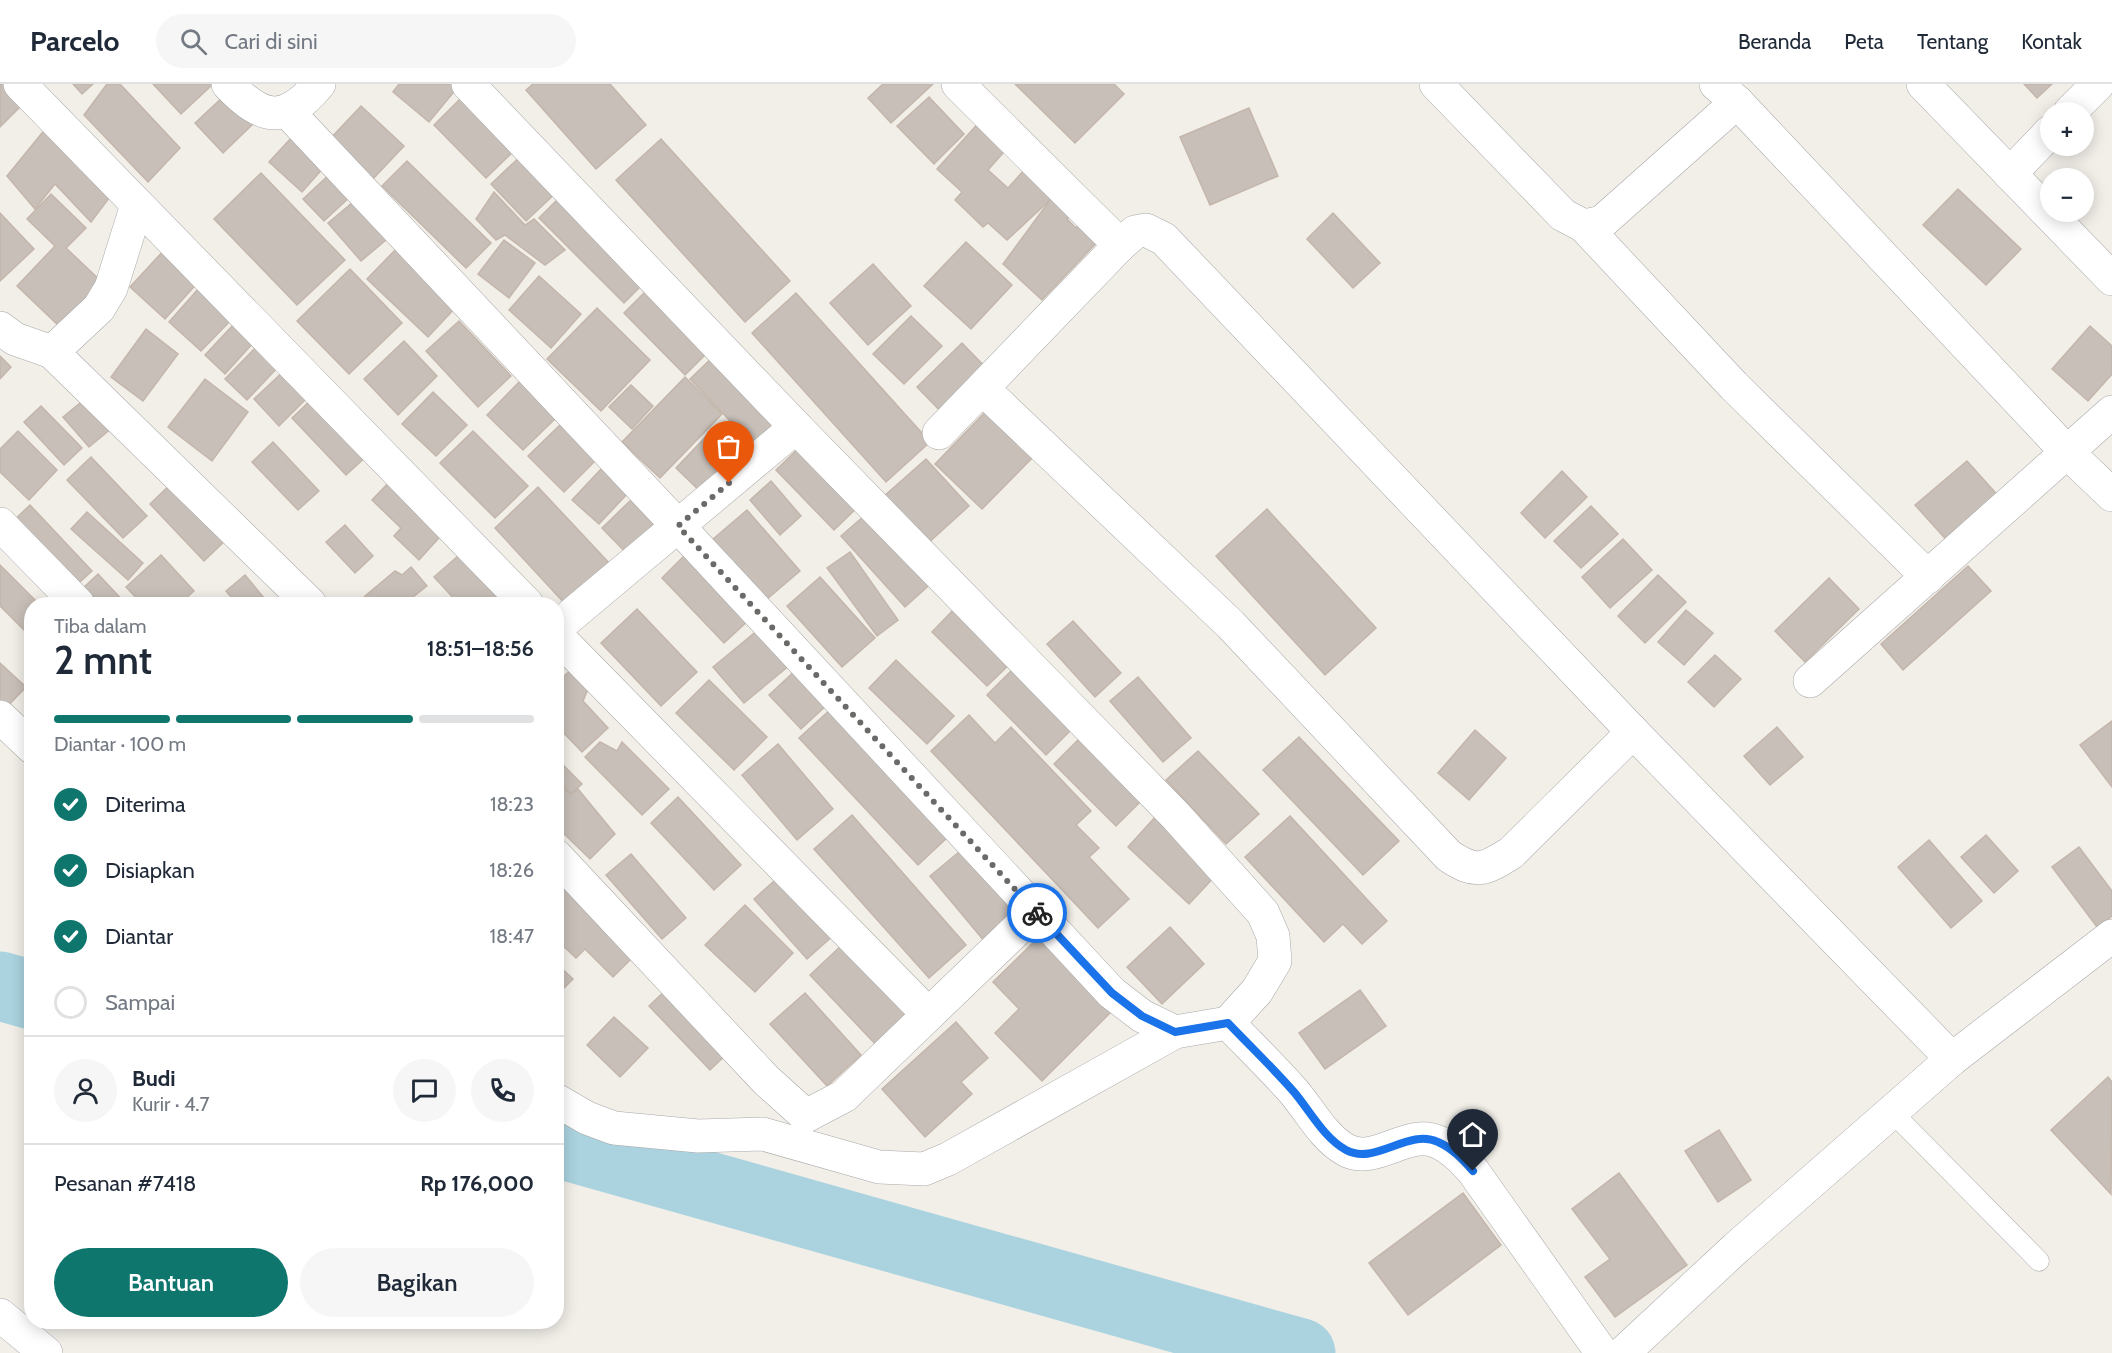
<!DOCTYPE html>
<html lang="id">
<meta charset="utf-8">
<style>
:root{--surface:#fff;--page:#f6f6f7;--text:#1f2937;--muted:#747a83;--line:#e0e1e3;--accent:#0f766e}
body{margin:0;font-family:Cabin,sans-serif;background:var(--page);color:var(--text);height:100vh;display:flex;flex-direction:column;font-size:22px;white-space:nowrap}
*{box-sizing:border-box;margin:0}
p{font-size:20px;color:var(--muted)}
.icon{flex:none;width:33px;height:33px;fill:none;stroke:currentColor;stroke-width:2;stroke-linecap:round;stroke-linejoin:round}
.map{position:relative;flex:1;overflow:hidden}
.drawer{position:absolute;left:24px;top:513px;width:540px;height:732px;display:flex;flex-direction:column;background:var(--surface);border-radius:24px;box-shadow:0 3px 15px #0003}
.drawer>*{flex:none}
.buttons{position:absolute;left:2040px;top:18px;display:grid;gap:12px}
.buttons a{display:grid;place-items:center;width:54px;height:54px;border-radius:50%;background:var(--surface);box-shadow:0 3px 15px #0003;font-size:30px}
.pin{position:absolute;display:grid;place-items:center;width:51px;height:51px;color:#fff;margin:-62px -26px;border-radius:50% 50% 50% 0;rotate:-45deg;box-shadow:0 0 6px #0007}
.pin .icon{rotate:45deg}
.courier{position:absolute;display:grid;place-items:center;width:60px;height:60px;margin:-30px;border:4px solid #1a73e8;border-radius:50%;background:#fff;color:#222;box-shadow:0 2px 8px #0007}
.head em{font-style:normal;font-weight:600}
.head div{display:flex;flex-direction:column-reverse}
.head{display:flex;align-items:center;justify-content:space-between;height:102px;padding:0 30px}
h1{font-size:39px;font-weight:600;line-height:45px}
.bar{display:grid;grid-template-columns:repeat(4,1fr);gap:9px 6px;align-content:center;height:72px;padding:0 30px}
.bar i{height:8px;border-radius:4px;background:var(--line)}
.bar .on{background:var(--accent)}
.bar p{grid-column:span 4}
.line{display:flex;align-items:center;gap:15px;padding:0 30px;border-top:2px solid var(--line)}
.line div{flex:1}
.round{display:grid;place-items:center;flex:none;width:63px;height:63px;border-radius:32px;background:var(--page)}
ol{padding:0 30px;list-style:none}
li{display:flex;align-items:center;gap:18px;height:66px}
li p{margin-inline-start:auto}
li .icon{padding:6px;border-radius:50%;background:var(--accent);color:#fff;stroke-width:4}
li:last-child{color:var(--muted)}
li i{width:33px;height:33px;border:3px solid var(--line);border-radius:50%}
.cta{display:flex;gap:12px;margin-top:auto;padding:12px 30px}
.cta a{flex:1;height:69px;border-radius:36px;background:var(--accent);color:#fff;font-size:24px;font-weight:600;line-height:69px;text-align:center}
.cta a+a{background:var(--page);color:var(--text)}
header{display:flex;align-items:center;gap:36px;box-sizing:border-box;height:84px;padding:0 30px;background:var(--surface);border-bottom:2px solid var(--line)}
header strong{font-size:28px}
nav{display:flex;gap:33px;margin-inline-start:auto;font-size:21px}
.search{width:420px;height:54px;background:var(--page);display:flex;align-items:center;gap:15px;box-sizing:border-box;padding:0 21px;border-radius:33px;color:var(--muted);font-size:22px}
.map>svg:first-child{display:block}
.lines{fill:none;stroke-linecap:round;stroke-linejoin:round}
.river{stroke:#aad3df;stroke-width:69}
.building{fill:#c7bfb8;stroke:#c4b6ab;stroke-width:1.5}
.service-casing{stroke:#a9a9a9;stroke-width:21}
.minor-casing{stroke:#a9a9a9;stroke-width:34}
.service{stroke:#fff;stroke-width:20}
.minor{stroke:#fff;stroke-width:33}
.done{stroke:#6b6a68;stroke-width:6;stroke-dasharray:0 10.8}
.route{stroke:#1a73e8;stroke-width:8}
</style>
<header>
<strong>Parcelo</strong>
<div class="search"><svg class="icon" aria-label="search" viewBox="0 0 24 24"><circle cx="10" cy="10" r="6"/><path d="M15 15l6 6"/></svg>Cari di sini</div>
<nav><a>Beranda</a><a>Peta</a><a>Tentang</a><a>Kontak</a></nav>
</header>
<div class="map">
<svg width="2112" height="1269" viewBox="0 0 2112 1269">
<rect width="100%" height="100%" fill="#f2efe9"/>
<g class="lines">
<g class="river">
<polyline points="0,902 32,911"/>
<polyline points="556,1059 1301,1269"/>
</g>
</g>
<g class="building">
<polygon points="0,0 5,0 24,19 0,43"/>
<polygon points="73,0 93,0 82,10"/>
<polygon points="107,0 120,0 180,64 148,98 84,31"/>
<polygon points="153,0 213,0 181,30"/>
<polygon points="399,0 454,0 458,3 429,38 393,8"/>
<polygon points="533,0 610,0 646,41 596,85 526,6"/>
<polygon points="883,0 933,0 891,39 868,14"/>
<polygon points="1015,0 1114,0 1124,10 1075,59"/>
<polygon points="2024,0 2052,0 2037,14"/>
<polygon points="468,7 520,61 486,94 434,41"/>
<polygon points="225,11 253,40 223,69 195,39"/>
<polygon points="929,13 964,50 934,80 897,42"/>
<polygon points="361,22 404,62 372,96 329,56"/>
<polygon points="1249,24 1278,92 1210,121 1180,53"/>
<polygon points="982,35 1010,61 988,86 1008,104 1025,85 1051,108 1050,116 1007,156 988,139 983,143 955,116 962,108 937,85"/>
<polygon points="51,38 115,106 91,138 55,100 35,125 7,92"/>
<polygon points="292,53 325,82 302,108 269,78"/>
<polygon points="661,55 790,197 745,238 616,96"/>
<polygon points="525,68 560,105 526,137 491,100"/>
<polygon points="407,77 491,159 466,184 382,102"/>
<polygon points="332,88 353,110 324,137 303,115"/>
<polygon points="261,89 345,176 297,221 214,135"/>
<polygon points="1958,105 2021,165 1986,201 1923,141"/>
<polygon points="494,108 525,141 534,135 565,166 545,181 505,151 496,156 476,135"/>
<polygon points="565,108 650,193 624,219 539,134"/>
<polygon points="51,110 86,144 66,164 104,200 61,244 17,202 55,162 27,135"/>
<polygon points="359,113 392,151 361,177 328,139"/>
<polygon points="1050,116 1061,118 1073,129 1067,135 1076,144 1083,137 1101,154 1042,216 1003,180"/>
<polygon points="0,129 34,165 0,197"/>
<polygon points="1333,129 1380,179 1353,204 1307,155"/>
<polygon points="504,156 535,179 509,214 478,190"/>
<polygon points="966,158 1012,201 971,245 924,202"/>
<polygon points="166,164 200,196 165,235 130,203"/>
<polygon points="397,164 457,222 428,253 367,195"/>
<polygon points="873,180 911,222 868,261 830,219"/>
<polygon points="350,185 402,239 349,290 297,237"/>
<polygon points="539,192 581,230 551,264 509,226"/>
<polygon points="654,199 715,261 685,291 624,229"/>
<polygon points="199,204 232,235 201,267 169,238"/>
<polygon points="796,209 930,358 886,398 752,249"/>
<polygon points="597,224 650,276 601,327 547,275"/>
<polygon points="911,232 942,262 904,300 873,270"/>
<polygon points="459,237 511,292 478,323 426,267"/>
<polygon points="234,240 254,258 225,290 205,271"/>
<polygon points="2090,242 2112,262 2112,290 2088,317 2052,285"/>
<polygon points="146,245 178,270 143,317 111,293"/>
<polygon points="404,257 437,292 398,331 364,295"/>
<polygon points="962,259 991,289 946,333 917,303"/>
<polygon points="256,263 278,283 247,316 225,295"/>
<polygon points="721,265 789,335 758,366 690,295"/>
<polygon points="0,272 11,283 0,295"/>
<polygon points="287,284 311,310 279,342 254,315"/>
<polygon points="685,293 722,330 660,394 622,358"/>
<polygon points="205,295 248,328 212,377 168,343"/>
<polygon points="521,296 558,332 523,366 487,331"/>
<polygon points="631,301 653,322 632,345 609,323"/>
<polygon points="433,308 467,341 436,372 402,340"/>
<polygon points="315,312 370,369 346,391 292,334"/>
<polygon points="86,314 112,344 89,363 63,333"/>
<polygon points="41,322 82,364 64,381 24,338"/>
<polygon points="991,322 1038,368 982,425 935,380"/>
<polygon points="562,339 597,375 564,408 528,372"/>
<polygon points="715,343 747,374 707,414 676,384"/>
<polygon points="18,347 57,386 29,416 0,388 0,365"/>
<polygon points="473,347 528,402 495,434 440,379"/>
<polygon points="806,357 864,417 834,446 776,386"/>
<polygon points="273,358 319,407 298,426 252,378"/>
<polygon points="91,373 147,432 123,454 67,396"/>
<polygon points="926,375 969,422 926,461 883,413"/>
<polygon points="1967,377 2002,416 1951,461 1915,421"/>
<polygon points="602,384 628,409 599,440 572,416"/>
<polygon points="1562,387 1587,413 1545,454 1521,429"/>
<polygon points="393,394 447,445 419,476 394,452 401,444 372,416"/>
<polygon points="176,395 230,452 204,477 150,420"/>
<polygon points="771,397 801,432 780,451 750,416"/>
<polygon points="538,403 611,481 566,521 495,444"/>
<polygon points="631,416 661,448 633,476 602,444"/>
<polygon points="30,421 92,487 71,506 10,440"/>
<polygon points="1591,422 1618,450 1581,484 1554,457"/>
<polygon points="872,425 936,495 905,523 841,452"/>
<polygon points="1267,425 1376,544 1325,591 1216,472"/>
<polygon points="747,426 800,487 766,516 713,455"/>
<polygon points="87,428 143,479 128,496 71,445"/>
<polygon points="345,441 373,472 355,489 326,458"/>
<polygon points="1623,455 1652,486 1610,524 1582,493"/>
<polygon points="466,465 517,520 459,520 434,493"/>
<polygon points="850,468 898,536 877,552 827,484"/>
<polygon points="687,469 750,535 724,559 662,494"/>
<polygon points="161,471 194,507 185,515 190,520 142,520 126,503"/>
<polygon points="0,481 39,520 32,520 32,554 0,522"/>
<polygon points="1968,482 1991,507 1903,586 1881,560"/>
<polygon points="411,483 427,502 404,520 360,520 358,518 395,487 402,491"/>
<polygon points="98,490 126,520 96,520 82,505"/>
<polygon points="245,491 269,520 237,520 226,507"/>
<polygon points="1658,491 1686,518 1645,559 1618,532"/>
<polygon points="820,493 875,554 842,583 787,522"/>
<polygon points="1829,494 1859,525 1805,578 1775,547"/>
<polygon points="956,523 1012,578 987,602 932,548"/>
<polygon points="637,525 697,588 661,622 601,559"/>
<polygon points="1686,526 1713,549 1684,581 1658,558"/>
<polygon points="1073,537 1121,589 1095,613 1047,560"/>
<polygon points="759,545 790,581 744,619 713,583"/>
<polygon points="1715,571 1741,595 1714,623 1688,598"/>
<polygon points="896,576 954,632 927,660 869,604"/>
<polygon points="0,579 26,603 3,627 0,623"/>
<polygon points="1016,582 1075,642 1046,671 987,611"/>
<polygon points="798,584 830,618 801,645 769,611"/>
<polygon points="572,585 589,603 583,617 608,644 582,668 556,641 556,599"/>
<polygon points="1138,593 1191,654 1163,678 1110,617"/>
<polygon points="709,596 767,653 734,686 676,629"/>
<polygon points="831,625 949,752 918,781 799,654"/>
<polygon points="969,631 995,659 1011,643 1091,727 1076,741 1099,764 1089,773 1129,815 1098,844 931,667"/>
<polygon points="2112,637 2112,703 2080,661"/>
<polygon points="1777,643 1803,673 1770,701 1744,672"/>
<polygon points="1475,646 1506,674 1469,716 1438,689"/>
<polygon points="1085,649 1146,712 1116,742 1054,680"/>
<polygon points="1299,653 1399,757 1363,791 1263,686"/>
<polygon points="600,658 617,667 622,658 669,705 642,731 585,673"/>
<polygon points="778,660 833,725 797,756 742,691"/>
<polygon points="1198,667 1259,730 1226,760 1166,696"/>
<polygon points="556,674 582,700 571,710 556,695"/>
<polygon points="557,700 571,710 578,705 615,750 590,775 556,742"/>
<polygon points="678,713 741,781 714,806 651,739"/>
<polygon points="852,731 966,861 929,894 814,765"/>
<polygon points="1156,732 1218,789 1189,820 1128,763"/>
<polygon points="1290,732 1387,837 1362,860 1343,840 1324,858 1245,773"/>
<polygon points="1986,751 2018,787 1994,809 1961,773"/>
<polygon points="1929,756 1982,817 1951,844 1898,783"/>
<polygon points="965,763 1020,829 985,858 930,792"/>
<polygon points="2079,763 2112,807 2112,832 2097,843 2052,783"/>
<polygon points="631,770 686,834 662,855 606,791"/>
<polygon points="556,779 642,864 613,893 585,865 576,874 556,855"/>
<polygon points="782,790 835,850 807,875 754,815"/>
<polygon points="745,821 793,869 755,908 705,861"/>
<polygon points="1170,843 1204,880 1162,920 1127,883"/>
<polygon points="1038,854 1111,928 1042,997 995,949 1019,925 993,898"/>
<polygon points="843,860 912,933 879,964 810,891"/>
<polygon points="556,879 573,895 556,912"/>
<polygon points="672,900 733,964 710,986 649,922"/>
<polygon points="1360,906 1386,942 1325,985 1299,949"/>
<polygon points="805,909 861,971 827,1002 770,940"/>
<polygon points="614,933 648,964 620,993 587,961"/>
<polygon points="956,938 988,974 961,998 972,1010 925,1053 882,1005"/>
<polygon points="2108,993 2112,998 2111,1110 2051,1046"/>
<polygon points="1719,1046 1751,1096 1718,1118 1685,1067"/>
<polygon points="1619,1089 1687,1181 1615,1233 1585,1193 1610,1175 1572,1125"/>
<polygon points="1463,1109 1501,1161 1408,1231 1369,1179"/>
</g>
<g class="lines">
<g class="service-casing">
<polyline id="service" points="1891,1027 2039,1177"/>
</g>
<g class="minor-casing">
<g id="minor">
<polyline points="20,0 527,520"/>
<path d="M228 0C263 37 285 40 319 0"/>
<polyline points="468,0 796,343 1176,732 1263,829 1273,852 1275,877 1257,907 1228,939"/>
<polyline points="958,0 1120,161"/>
<polyline points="1436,0 1563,131 1584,142 1734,302 1928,493"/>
<polyline points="1716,0 1737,18 2066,367 2112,411"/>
<polyline points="1923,0 2112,195"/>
<path d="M288 28 678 442 1112 909 1142 932 1175 948 1228 939C1250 962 1273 984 1294 1008 1310 1027 1324 1054 1346 1066 1375 1082 1408 1044 1438 1058 1452 1064 1463 1076 1473 1087L1602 1269"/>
<polyline points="2070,28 2098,0"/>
<polyline points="2010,90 2050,48"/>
<polyline points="1584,142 1602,138 1737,18"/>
<polyline points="0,244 15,255 52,268 99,224 111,204 137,121"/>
<polyline points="52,268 310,520"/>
<path d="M983 305 1231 541 1449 772C1476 790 1484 786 1511 769L1633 648"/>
<polyline points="939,349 1120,161 1135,148 1146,146 1164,155 1633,648 1952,975"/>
<polyline points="0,440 78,520"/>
<polyline points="556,544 796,343"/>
<polyline points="556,551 927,929"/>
<polyline points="1810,597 2112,328"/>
<polyline points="0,633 32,663"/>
<polyline points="556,772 766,996 806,1032 844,1012 1035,828"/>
<polyline points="556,1016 587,1034 614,1044 698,1052 763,1050 879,1083 924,1085 948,1075 1175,948"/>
<polyline points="0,1231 46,1269"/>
<polyline points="1623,1269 1736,1164 1952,975 2112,852"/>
</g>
</g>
<use href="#service" class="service"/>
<use href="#minor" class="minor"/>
</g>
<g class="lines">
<polyline class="done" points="729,399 678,442 1037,829"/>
<path class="route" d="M1037 829 1112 909 1142 932 1175 948 1228 939C1250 962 1273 984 1294 1008 1310 1027 1324 1054 1346 1066 1375 1082 1408 1044 1438 1058 1452 1064 1463 1076 1473 1087"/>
</g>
</svg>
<div class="buttons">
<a>+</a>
<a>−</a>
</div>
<div class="pin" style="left:729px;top:399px;background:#ea580c"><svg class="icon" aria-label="bag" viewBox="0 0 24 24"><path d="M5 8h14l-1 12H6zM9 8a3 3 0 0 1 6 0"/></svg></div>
<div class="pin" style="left:1473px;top:1087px;background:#1f2937"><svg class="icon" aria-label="home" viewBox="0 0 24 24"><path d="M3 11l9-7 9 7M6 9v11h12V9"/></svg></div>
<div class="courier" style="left:1037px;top:829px"><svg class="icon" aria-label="bike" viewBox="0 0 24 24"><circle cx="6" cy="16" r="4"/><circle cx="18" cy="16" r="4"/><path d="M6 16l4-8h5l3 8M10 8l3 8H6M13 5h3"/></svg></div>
<section class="drawer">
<div class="head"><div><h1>2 mnt</h1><p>Tiba dalam</p></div><em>18:51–18:56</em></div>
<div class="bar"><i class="on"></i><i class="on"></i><i class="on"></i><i></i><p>Diantar · 100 m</p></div>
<ol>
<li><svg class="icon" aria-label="check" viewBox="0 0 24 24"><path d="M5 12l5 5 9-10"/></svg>Diterima<p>18:23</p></li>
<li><svg class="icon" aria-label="check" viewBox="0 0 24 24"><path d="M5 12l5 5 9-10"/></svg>Disiapkan<p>18:26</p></li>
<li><svg class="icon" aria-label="check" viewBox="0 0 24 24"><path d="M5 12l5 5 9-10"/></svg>Diantar<p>18:47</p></li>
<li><i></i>Sampai</li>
</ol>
<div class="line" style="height:108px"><a class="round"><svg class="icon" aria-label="person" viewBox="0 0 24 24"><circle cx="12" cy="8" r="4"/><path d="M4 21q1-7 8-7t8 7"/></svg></a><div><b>Budi</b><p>Kurir · 4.7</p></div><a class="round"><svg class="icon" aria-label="chat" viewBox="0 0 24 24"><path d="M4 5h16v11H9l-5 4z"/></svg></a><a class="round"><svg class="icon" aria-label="phone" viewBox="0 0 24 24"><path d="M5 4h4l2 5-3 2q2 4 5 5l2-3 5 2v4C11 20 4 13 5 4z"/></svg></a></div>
<div class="line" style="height:78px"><div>Pesanan #7418</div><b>Rp 176,000</b></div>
<div class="cta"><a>Bantuan</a><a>Bagikan</a></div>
</section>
</div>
